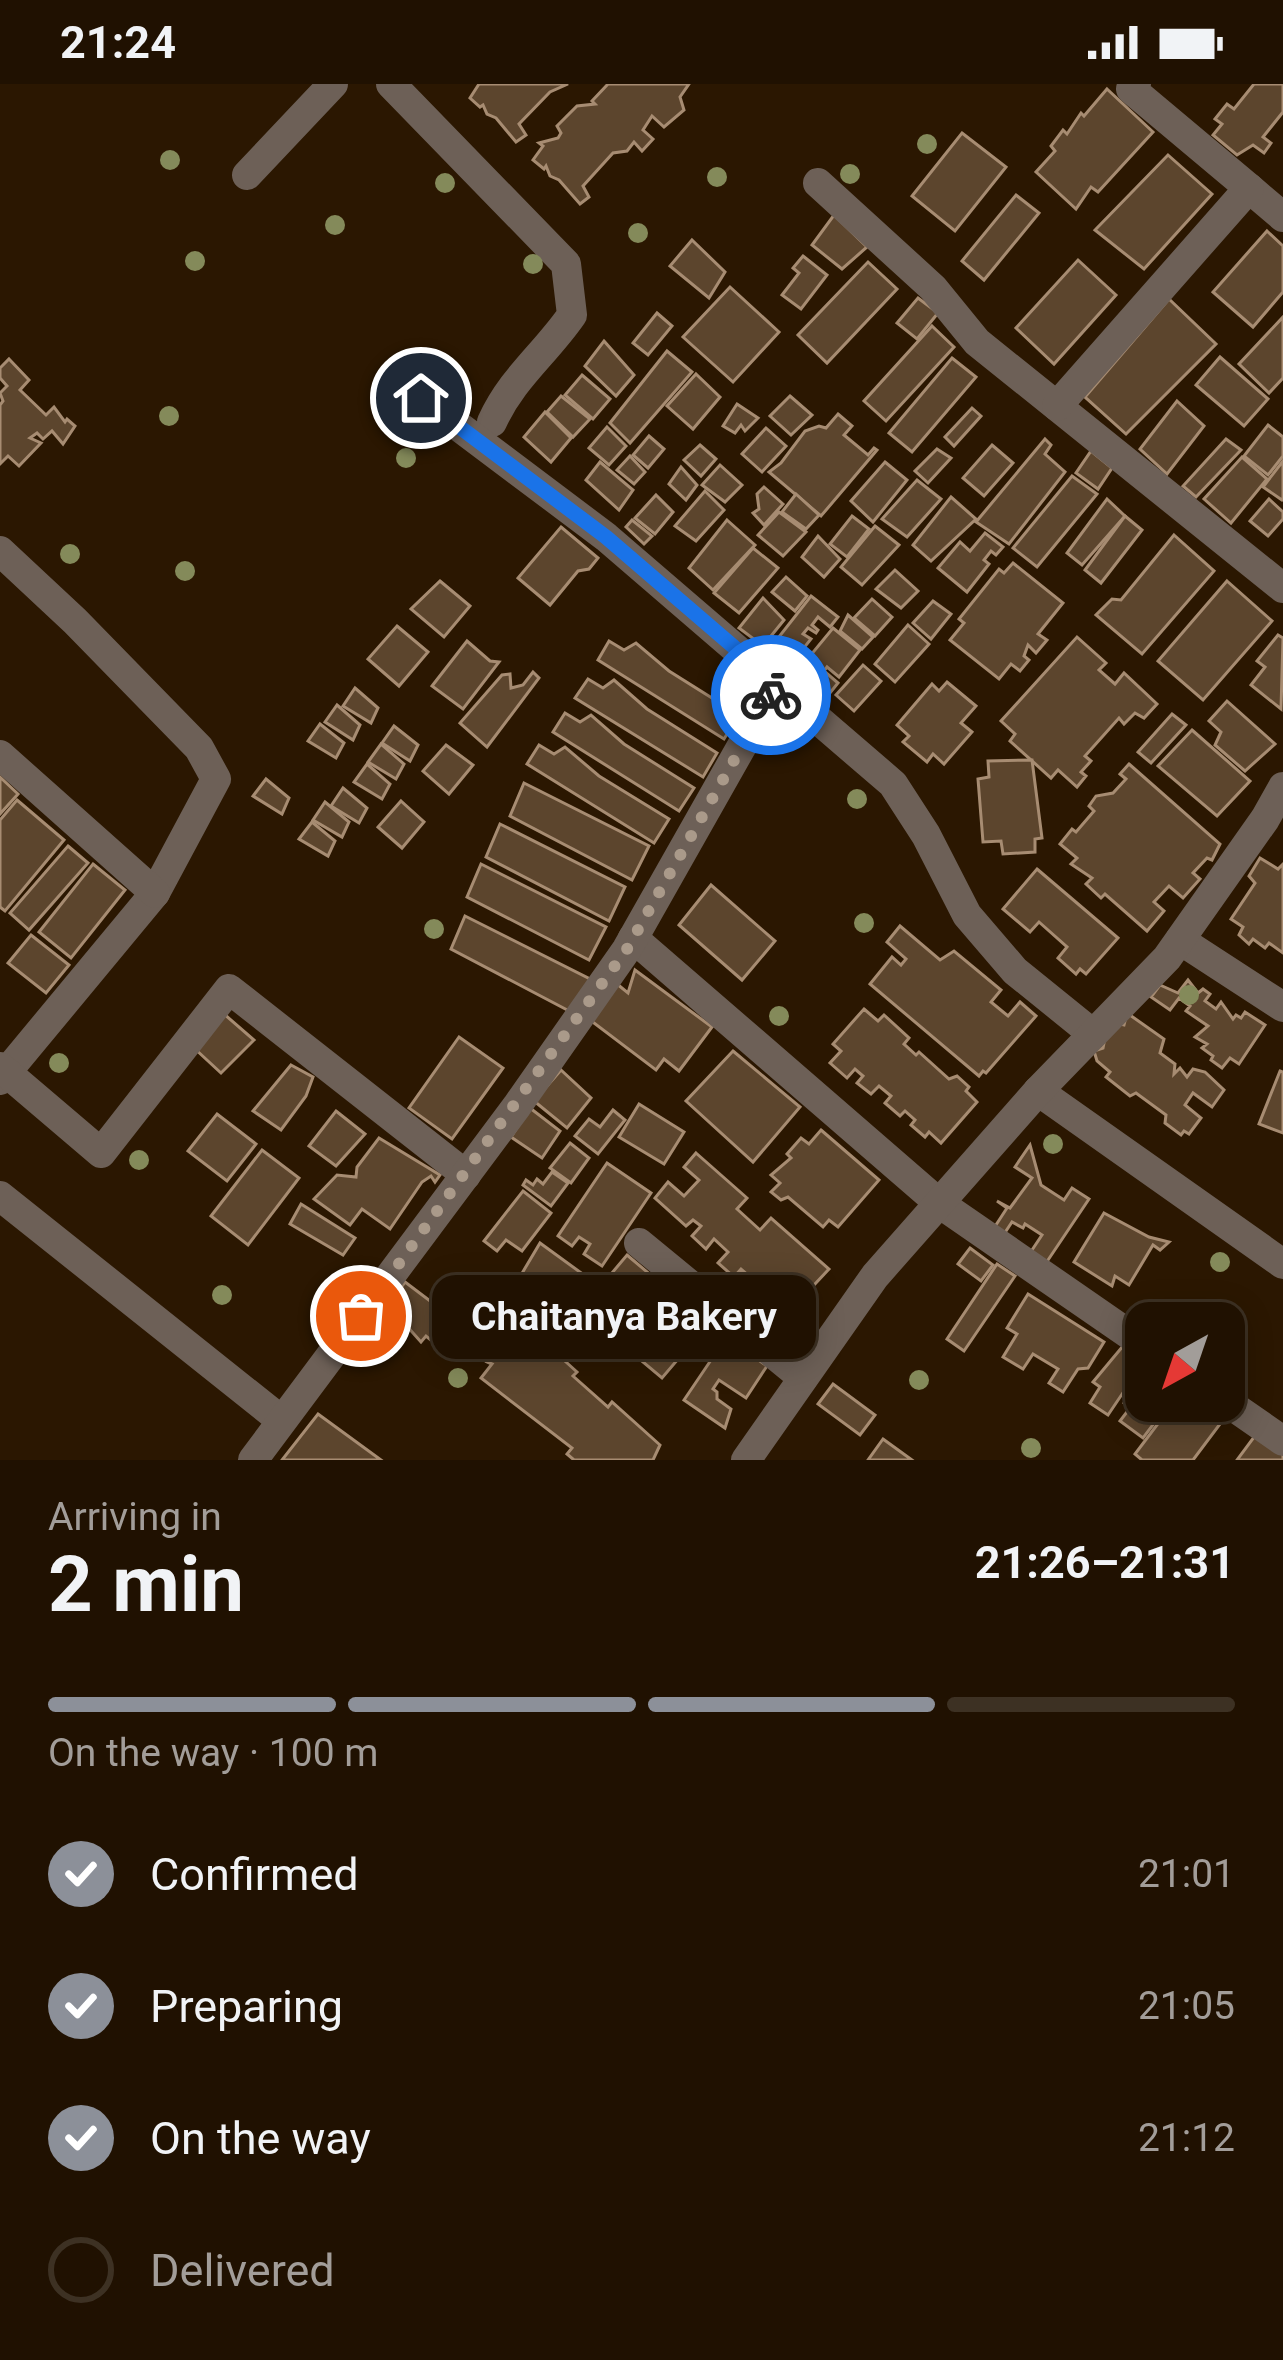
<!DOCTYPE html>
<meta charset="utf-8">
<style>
:root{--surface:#201101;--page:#2d1f10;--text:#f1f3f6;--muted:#a29d99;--line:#3d3123;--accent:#8c9099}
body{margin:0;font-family:Roboto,sans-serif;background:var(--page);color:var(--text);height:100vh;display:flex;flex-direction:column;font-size:45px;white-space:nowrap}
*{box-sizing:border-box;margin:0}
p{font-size:39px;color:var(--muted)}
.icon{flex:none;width:66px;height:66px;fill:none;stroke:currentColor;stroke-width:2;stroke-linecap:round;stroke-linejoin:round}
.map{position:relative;height:1376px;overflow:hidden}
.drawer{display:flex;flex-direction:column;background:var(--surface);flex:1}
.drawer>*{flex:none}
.needle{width:78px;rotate:220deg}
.tools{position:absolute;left:1125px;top:1218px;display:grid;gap:24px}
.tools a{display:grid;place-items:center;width:120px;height:120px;border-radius:24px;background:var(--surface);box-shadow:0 6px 30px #0003,0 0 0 3px var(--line);font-size:60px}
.pin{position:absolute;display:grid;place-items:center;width:102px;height:102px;color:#fff;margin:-51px;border:6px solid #fff;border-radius:50%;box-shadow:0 3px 12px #0007}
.courier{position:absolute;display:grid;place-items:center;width:120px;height:120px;margin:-60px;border:9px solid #1a73e8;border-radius:50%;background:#fff;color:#222;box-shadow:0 3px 15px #0007}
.bubble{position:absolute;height:84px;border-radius:24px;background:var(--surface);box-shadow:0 6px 30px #0003,0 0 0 3px var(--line);font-size:39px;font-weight:700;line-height:84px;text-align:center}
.head em{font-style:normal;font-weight:700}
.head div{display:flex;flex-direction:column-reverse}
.head{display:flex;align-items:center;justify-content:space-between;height:204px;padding:0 48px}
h1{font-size:78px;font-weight:700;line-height:90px}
.bar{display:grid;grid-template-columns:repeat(4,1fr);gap:18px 12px;align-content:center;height:144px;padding:0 48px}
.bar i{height:15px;border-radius:9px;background:var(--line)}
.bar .selected{background:var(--accent)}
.bar p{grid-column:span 4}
ol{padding:0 48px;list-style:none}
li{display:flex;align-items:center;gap:36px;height:132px}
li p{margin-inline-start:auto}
li .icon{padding:12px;border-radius:50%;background:var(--accent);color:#fff;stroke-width:4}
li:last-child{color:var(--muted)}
li i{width:66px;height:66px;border:6px solid var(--line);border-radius:50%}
.status{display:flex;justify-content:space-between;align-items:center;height:84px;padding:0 60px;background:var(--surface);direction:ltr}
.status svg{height:33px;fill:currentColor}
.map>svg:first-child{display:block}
.building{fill:#5c452d;stroke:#a78c72;stroke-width:3}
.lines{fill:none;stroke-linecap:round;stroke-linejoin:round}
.minor{stroke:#6d6057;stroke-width:30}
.tree{fill:#848a5a}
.done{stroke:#aa9a8a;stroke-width:12;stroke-dasharray:0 21.6}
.route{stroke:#1a73e8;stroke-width:15}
</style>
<div class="status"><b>21:24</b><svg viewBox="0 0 49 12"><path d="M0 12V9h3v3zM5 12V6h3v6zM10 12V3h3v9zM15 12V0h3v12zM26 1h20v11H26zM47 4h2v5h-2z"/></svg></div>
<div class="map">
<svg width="1283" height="1376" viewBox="0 0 1283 1376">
<rect width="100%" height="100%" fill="#2b1701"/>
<g class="building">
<polygon points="479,0 568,0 550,8 519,40 526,51 516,58 496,34 487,30 483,21 480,23 470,14"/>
<polygon points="608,0 689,0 680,13 684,26 664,43 652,32 643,46 653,55 642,67 634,58 627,67 613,69 583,102 589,113 580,120 559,96 550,92 546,82 544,85 533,76 543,62 539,59 558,54 561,49 557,42 577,22 595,20 592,17"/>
<polygon points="1254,0 1283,0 1283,28 1263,53 1271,59 1264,69 1253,61 1237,71 1213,51 1222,40 1215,35 1227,20 1234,25"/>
<polygon points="1107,5 1153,48 1098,108 1091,103 1076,125 1036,88 1055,67 1051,62 1063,46 1067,50 1081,29 1084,32"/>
<polygon points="962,49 1006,83 955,147 912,112"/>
<polygon points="1168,71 1212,110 1144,185 1095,146"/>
<polygon points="1016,111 1039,129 984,196 962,177"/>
<polygon points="834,131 867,163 842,185 812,161"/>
<polygon points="1267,147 1283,162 1283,208 1253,243 1213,208"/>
<polygon points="692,156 725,188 709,214 670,182"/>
<polygon points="803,172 827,191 801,225 782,211 799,189 793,184"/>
<polygon points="1078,176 1116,211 1054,280 1016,244"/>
<polygon points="868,178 897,205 827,279 798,251"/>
<polygon points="730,203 779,248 733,298 683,253"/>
<polygon points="918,214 938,229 917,255 897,239"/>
<polygon points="1169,215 1216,260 1126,350 1085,313"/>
<polygon points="657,229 672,242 648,271 633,259"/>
<polygon points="1283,233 1283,294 1269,309 1239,280"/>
<polygon points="932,242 954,263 886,337 864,317"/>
<polygon points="604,257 634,291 616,312 585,282"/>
<polygon points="667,267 692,288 630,359 610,339"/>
<polygon points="1220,273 1268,315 1244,342 1196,301"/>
<polygon points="952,274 976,293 912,368 889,349"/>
<polygon points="9,275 29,296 20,306 46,331 54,323 65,338 67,335 75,342 63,360 52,347 43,355 37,349 30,354 41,359 19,382 8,372 0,380 0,321 3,317 0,309 7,302 0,294 0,284"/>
<polygon points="696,290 720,313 693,345 667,322"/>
<polygon points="582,291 610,315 593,335 565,311"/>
<polygon points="561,312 590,335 573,353 547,328"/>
<polygon points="790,312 812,331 791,351 770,332"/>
<polygon points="1177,317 1204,342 1167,390 1140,365"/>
<polygon points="737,320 758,334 745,347 741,341 735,349 723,342"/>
<polygon points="972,324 981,332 954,362 945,353"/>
<polygon points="545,328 571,354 551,378 524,353"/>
<polygon points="838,330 852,342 844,351 868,371 874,364 877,366 821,432 769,388 781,379 805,347 819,342 826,344"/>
<polygon points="1268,341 1283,353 1283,372 1268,391 1244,372"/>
<polygon points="607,343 626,362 609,381 589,364"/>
<polygon points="766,344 786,362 762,388 742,370"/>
<polygon points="649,352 664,365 648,384 633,371"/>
<polygon points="1045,355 1051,361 1045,370 1065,388 1009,460 976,438"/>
<polygon points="1226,355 1241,366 1196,413 1183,402"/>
<polygon points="700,361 716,375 701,392 684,376"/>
<polygon points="992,361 1013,379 984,412 963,394"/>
<polygon points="937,365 951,374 928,399 915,387"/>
<polygon points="1091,367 1112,384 1098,405 1076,389"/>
<polygon points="630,372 645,388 634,400 617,386"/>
<polygon points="1242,373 1267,395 1231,439 1204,415"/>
<polygon points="1283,377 1283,415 1282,416 1263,403"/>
<polygon points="600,378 633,406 619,426 586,396"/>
<polygon points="885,378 907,396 873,438 851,417"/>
<polygon points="720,381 742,401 725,418 702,401"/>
<polygon points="681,383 697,401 686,416 669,400"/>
<polygon points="1072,392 1097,410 1037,483 1013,464"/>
<polygon points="917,396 941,415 907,453 882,435"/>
<polygon points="764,403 783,420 764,441 753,429 759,425 757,410"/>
<polygon points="705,407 724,426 696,457 675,442"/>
<polygon points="796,410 819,431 806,445 782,428"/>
<polygon points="656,411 673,428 655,450 635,434"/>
<polygon points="951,413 976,435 931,477 913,461"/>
<polygon points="1107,415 1125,432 1082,481 1067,469"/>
<polygon points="1269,415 1283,428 1283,435 1268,452 1250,437"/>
<polygon points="779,428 806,448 783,472 758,451"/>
<polygon points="852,432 869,445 847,473 830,460"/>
<polygon points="1125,432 1142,446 1101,499 1085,486"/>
<polygon points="632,436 652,452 644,460 626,443"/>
<polygon points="727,436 755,461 713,506 689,484"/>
<polygon points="875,442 899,461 862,501 841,483"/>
<polygon points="561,443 598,474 589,485 578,487 550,521 518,494"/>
<polygon points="985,449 1003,463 996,471 991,467 984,476 989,480 967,508 938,484 960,458 970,467"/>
<polygon points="1174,451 1214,487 1142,570 1096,531 1112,515 1121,516"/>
<polygon points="818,452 840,475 824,493 802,473"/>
<polygon points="753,464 778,484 739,529 714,509"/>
<polygon points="1013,479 1063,519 1038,550 1047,556 1036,569 1028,561 1024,572 1029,576 1020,587 1011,580 999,595 950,556 964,539 959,535 999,485 1004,489"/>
<polygon points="895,486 918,507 901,524 876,505"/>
<polygon points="786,493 807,512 795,527 772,508"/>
<polygon points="440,497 470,522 444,553 411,525"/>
<polygon points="1227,497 1272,537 1203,616 1158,577"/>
<polygon points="811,512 838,533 830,543 818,533 812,541 818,546 816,549 808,544 803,550 811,555 792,579 771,563"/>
<polygon points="763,514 784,536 763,562 739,544"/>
<polygon points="872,515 892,533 875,552 854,534"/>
<polygon points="933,517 951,530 931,555 913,539"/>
<polygon points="848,531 873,553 862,565 840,547"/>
<polygon points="908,541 929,560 895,598 875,580"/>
<polygon points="397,542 428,568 399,602 368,575"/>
<polygon points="833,544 860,566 839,593 827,583 824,587 838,599 821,620 791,595"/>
<polygon points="1278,551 1283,554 1281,625 1251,601 1265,583 1257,577"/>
<polygon points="1077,553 1106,579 1099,586 1115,600 1124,589 1157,620 1144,634 1135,629 1124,640 1119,634 1085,672 1091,677 1081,688 1086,692 1077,703 1058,686 1051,694 1010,657 1015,650 1001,637"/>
<polygon points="467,557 490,577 499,578 463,625 432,602"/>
<polygon points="609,557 624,566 636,559 669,587 739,631 724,655 598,576"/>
<polygon points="863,581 881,597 854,627 836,611"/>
<polygon points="533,588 539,594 487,663 460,639 502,591 510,590 511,604 523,601"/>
<polygon points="588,595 603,604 614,596 647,625 717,669 703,693 575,614"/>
<polygon points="947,598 976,622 961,639 972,648 944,680 933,670 927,678 903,658 909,652 897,641 932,600 939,607"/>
<polygon points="355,604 378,624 371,639 343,622"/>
<polygon points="1227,617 1275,660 1245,687 1215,661 1221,648 1209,637"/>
<polygon points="337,621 360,641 353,656 325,638"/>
<polygon points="565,629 580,638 591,631 624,660 694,704 679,727 553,648"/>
<polygon points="1172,630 1186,641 1151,679 1138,668"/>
<polygon points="320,640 344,659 336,674 308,657"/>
<polygon points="394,642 418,661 410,677 382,659"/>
<polygon points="1192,646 1250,697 1217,732 1158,682"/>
<polygon points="381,660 404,680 396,695 368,678"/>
<polygon points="446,661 473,681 449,710 423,687"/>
<polygon points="539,661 554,670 565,663 599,692 669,735 654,759 527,680"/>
<polygon points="1032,676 1042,754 1035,755 1035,768 1003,770 1001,757 983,758 978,695 989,693 988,677"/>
<polygon points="367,680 390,700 382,715 354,698"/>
<polygon points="1129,680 1220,760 1212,776 1207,774 1193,789 1200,795 1183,814 1169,802 1154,818 1164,827 1147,847 1105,810 1101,814 1086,800 1092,794 1071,780 1077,774 1060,760 1072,745 1076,748 1094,727 1089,722 1096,712 1113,709 1126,695 1120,690"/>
<polygon points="0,693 18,710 0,730"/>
<polygon points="266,695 289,714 282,730 253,712"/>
<polygon points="524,699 649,762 632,796 510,732"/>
<polygon points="343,704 367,724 359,739 331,722"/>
<polygon points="17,716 64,756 5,827 0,823 0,736"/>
<polygon points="401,717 424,738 402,764 378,743"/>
<polygon points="325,718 349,738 342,753 313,736"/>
<polygon points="312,738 335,757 328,772 299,755"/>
<polygon points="500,740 625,803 609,837 486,773"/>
<polygon points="68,762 88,779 29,846 10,829"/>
<polygon points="1260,774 1278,785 1283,780 1283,869 1269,859 1265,864 1253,855 1249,860 1239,851 1243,843 1231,835 1255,799 1249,792"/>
<polygon points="93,780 125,806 71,874 39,848"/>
<polygon points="481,780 606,843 589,876 467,813"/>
<polygon points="1037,785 1118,854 1086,890 1080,885 1076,890 1058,874 1067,863 1039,838 1030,848 1003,825"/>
<polygon points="711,801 775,857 742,896 679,841"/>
<polygon points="465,832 590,895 573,929 451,865"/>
<polygon points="900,842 940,876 954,867 1001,906 991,918 1008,932 1020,918 1036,932 986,989 983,987 979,992 870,900 892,873 901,881 906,875 887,858"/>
<polygon points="31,851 69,881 46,909 8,879"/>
<polygon points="635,886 712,943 679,987 664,975 656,986 590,936 617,900 628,909"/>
<polygon points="1188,896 1198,909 1203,905 1210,910 1205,917 1216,925 1221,918 1233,935 1236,931 1241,934 1245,928 1265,941 1239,980 1230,974 1222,984 1211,976 1213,972 1202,964 1207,960 1195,953 1208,942 1186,927 1190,922 1179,914 1170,926 1151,913 1160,901 1178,909"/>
<polygon points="864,925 878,937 884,931 909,954 904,960 916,971 919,968 949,995 957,992 969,1003 966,1007 977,1018 941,1059 929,1048 925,1053 911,1041 915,1036 905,1027 900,1032 885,1019 891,1012 879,1002 871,1010 857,999 863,992 855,985 847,994 830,979 841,967 833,960"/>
<polygon points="1127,929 1164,955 1160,969 1175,980 1174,990 1180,984 1187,993 1193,985 1205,988 1224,1006 1212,1023 1193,1009 1185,1021 1201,1034 1189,1050 1184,1047 1181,1051 1165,1039 1166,1031 1136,1009 1130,1012 1106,993 1110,988 1097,977 1094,967 1103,964 1106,949 1116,939 1124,941"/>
<polygon points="224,930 254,956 221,989 194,964"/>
<polygon points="459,953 503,984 452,1055 409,1024"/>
<polygon points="733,967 800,1023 753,1078 686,1017"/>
<polygon points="291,981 313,993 306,1012 281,1046 253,1027"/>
<polygon points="561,986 591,1014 567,1044 534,1017"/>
<polygon points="1280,987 1283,988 1283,1049 1259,1040"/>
<polygon points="639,1020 684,1048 664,1080 619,1053"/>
<polygon points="530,1024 560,1047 542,1074 511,1053"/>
<polygon points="613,1026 625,1036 598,1070 575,1052 589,1035 600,1043"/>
<polygon points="336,1027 365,1050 336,1082 309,1062"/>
<polygon points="217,1030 256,1060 227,1097 188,1067"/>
<polygon points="821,1046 879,1096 838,1143 829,1136 823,1143 788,1113 781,1116 771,1108 780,1099 771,1091 791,1074 787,1070 801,1054 809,1060"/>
<polygon points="379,1054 440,1091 435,1098 431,1092 422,1098 390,1145 362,1125 350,1141 314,1115 337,1091 356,1093 357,1083"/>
<polygon points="570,1059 589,1074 571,1099 550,1084"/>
<polygon points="1030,1061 1041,1101 1064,1116 1072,1104 1089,1115 1046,1179 1030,1169 1042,1151 1025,1140 1023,1144 1012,1138 1004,1150 994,1144 1007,1124 997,1117 1010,1124 1032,1094 1015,1083"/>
<polygon points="262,1066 299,1094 248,1161 211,1132"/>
<polygon points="696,1069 747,1114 737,1125 760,1146 771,1134 829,1185 801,1215 794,1209 782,1221 741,1185 734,1193 718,1179 728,1168 714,1155 706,1165 692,1152 701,1142 693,1136 686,1142 655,1114 668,1098 684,1112 699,1096 684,1083"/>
<polygon points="607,1079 651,1109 602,1182 584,1170 590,1160 579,1153 572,1162 558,1152"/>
<polygon points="552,1088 568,1099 551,1122 523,1101 526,1096 533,1101 537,1095 543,1100"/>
<polygon points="523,1107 551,1129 522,1167 506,1156 497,1167 484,1157"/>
<polygon points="301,1120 355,1154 343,1171 290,1140"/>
<polygon points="1104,1129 1149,1153 1169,1158 1160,1166 1153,1161 1129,1201 1115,1192 1112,1202 1074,1178"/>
<polygon points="540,1159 584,1191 560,1218 521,1191"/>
<polygon points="970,1164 993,1181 981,1197 958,1180"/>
<polygon points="627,1171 711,1242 689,1269 679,1261 673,1269 679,1274 662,1294 581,1226"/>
<polygon points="997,1180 1015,1192 964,1267 947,1255"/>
<polygon points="405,1198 462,1241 443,1266 426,1252 421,1258 405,1240 401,1246 381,1231"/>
<polygon points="1028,1210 1104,1258 1088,1284 1078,1285 1063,1308 1049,1299 1058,1285 1033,1270 1023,1285 1003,1273 1017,1250 1007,1244"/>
<polygon points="524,1240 577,1288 573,1292 608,1323 612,1318 660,1361 653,1376 574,1376 567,1370 572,1364 481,1294 492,1280 487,1278 510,1252 515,1257"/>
<polygon points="730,1248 751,1262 747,1268 767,1282 746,1314 719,1296 713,1305 717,1308 717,1315 731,1325 725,1344 684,1316"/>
<polygon points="1123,1262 1145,1276 1108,1331 1090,1319 1100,1303 1093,1298"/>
<polygon points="833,1300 875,1331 860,1351 818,1320"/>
<polygon points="1138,1300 1146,1305 1146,1317 1171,1317 1143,1354 1120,1337 1130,1324 1124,1319"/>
<polygon points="1184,1317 1198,1317 1223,1336 1193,1376 1142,1376 1135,1370 1166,1329 1175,1328"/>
<polygon points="318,1330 381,1376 282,1376"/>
<polygon points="1257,1349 1283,1367 1283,1376 1237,1376"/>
<polygon points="883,1355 912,1376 868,1376"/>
</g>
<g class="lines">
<g class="minor">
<path d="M391 0 566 180 572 231C545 270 512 294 492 338"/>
<polyline points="247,91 333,0"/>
<polyline points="818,99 933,204 977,258 1283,504"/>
<polyline points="1249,104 1283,133"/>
<polyline points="421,314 606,453 893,700 926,751 967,831 1015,887 1093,950"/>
<polyline points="1057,322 1249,104 1131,5 1136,0"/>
<polyline points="0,467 75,537 199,664 216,695 155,809 0,996"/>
<polyline points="0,671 155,809"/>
<polyline points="633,854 939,1119 1146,1262"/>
<polyline points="1180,856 1283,923"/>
<polyline points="0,983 101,1069 229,905 466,1091"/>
<polyline points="1038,1007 1283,1180"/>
<polyline points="0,1112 281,1336"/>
<polyline points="639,1159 803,1294"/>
<polyline points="1224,1316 1283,1357"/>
<polyline points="253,1376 517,1022 627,865 777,600"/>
<polyline points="746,1376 875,1192 1038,1007 1167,874 1265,735 1283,703"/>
</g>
</g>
<g class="tree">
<circle cx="927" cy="60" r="10"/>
<circle cx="170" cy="76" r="10"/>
<circle cx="850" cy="90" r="10"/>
<circle cx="717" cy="93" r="10"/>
<circle cx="445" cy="99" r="10"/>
<circle cx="335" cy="141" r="10"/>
<circle cx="638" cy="149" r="10"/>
<circle cx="195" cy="177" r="10"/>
<circle cx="533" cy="180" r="10"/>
<circle cx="169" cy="332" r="10"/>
<circle cx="406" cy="374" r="10"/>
<circle cx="70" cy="470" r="10"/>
<circle cx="185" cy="487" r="10"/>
<circle cx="857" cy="715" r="10"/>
<circle cx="864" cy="839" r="10"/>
<circle cx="434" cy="845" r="10"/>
<circle cx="1189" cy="911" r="10"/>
<circle cx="779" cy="932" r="10"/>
<circle cx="59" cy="979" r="10"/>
<circle cx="1053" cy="1060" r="10"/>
<circle cx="139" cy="1076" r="10"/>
<circle cx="1220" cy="1178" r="10"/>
<circle cx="222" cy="1211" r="10"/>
<circle cx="458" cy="1294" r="10"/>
<circle cx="919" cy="1296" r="10"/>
<circle cx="1031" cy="1364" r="10"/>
</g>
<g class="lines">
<polyline class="done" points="361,1232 627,865 771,611"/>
<polyline class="route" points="421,314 606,453 777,600 771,611"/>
</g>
</svg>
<div class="tools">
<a><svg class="needle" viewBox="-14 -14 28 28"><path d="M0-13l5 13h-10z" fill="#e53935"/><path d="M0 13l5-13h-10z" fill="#a29d99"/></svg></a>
</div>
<div class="pin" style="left:361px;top:1232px;background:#ea580c"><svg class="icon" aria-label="bag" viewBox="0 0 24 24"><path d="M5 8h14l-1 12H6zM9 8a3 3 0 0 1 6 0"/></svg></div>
<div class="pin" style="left:421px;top:314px;background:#1f2937"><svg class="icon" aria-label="home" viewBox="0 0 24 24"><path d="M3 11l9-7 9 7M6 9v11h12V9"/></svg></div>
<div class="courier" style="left:771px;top:611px"><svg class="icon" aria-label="bike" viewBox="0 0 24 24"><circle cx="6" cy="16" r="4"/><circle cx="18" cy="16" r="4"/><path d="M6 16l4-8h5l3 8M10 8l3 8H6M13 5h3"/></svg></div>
<div class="bubble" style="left:432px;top:1191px;width:384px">Chaitanya Bakery</div>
</div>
<section class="drawer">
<div class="head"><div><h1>2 min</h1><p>Arriving in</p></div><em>21:26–21:31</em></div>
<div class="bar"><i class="selected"></i><i class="selected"></i><i class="selected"></i><i></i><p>On the way · 100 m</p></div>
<ol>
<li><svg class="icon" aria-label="check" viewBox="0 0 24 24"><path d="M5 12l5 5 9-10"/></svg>Confirmed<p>21:01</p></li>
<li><svg class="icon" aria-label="check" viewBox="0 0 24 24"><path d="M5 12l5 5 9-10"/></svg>Preparing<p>21:05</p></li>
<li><svg class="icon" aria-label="check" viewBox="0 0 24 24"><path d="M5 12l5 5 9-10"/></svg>On the way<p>21:12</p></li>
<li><i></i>Delivered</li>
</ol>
</section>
